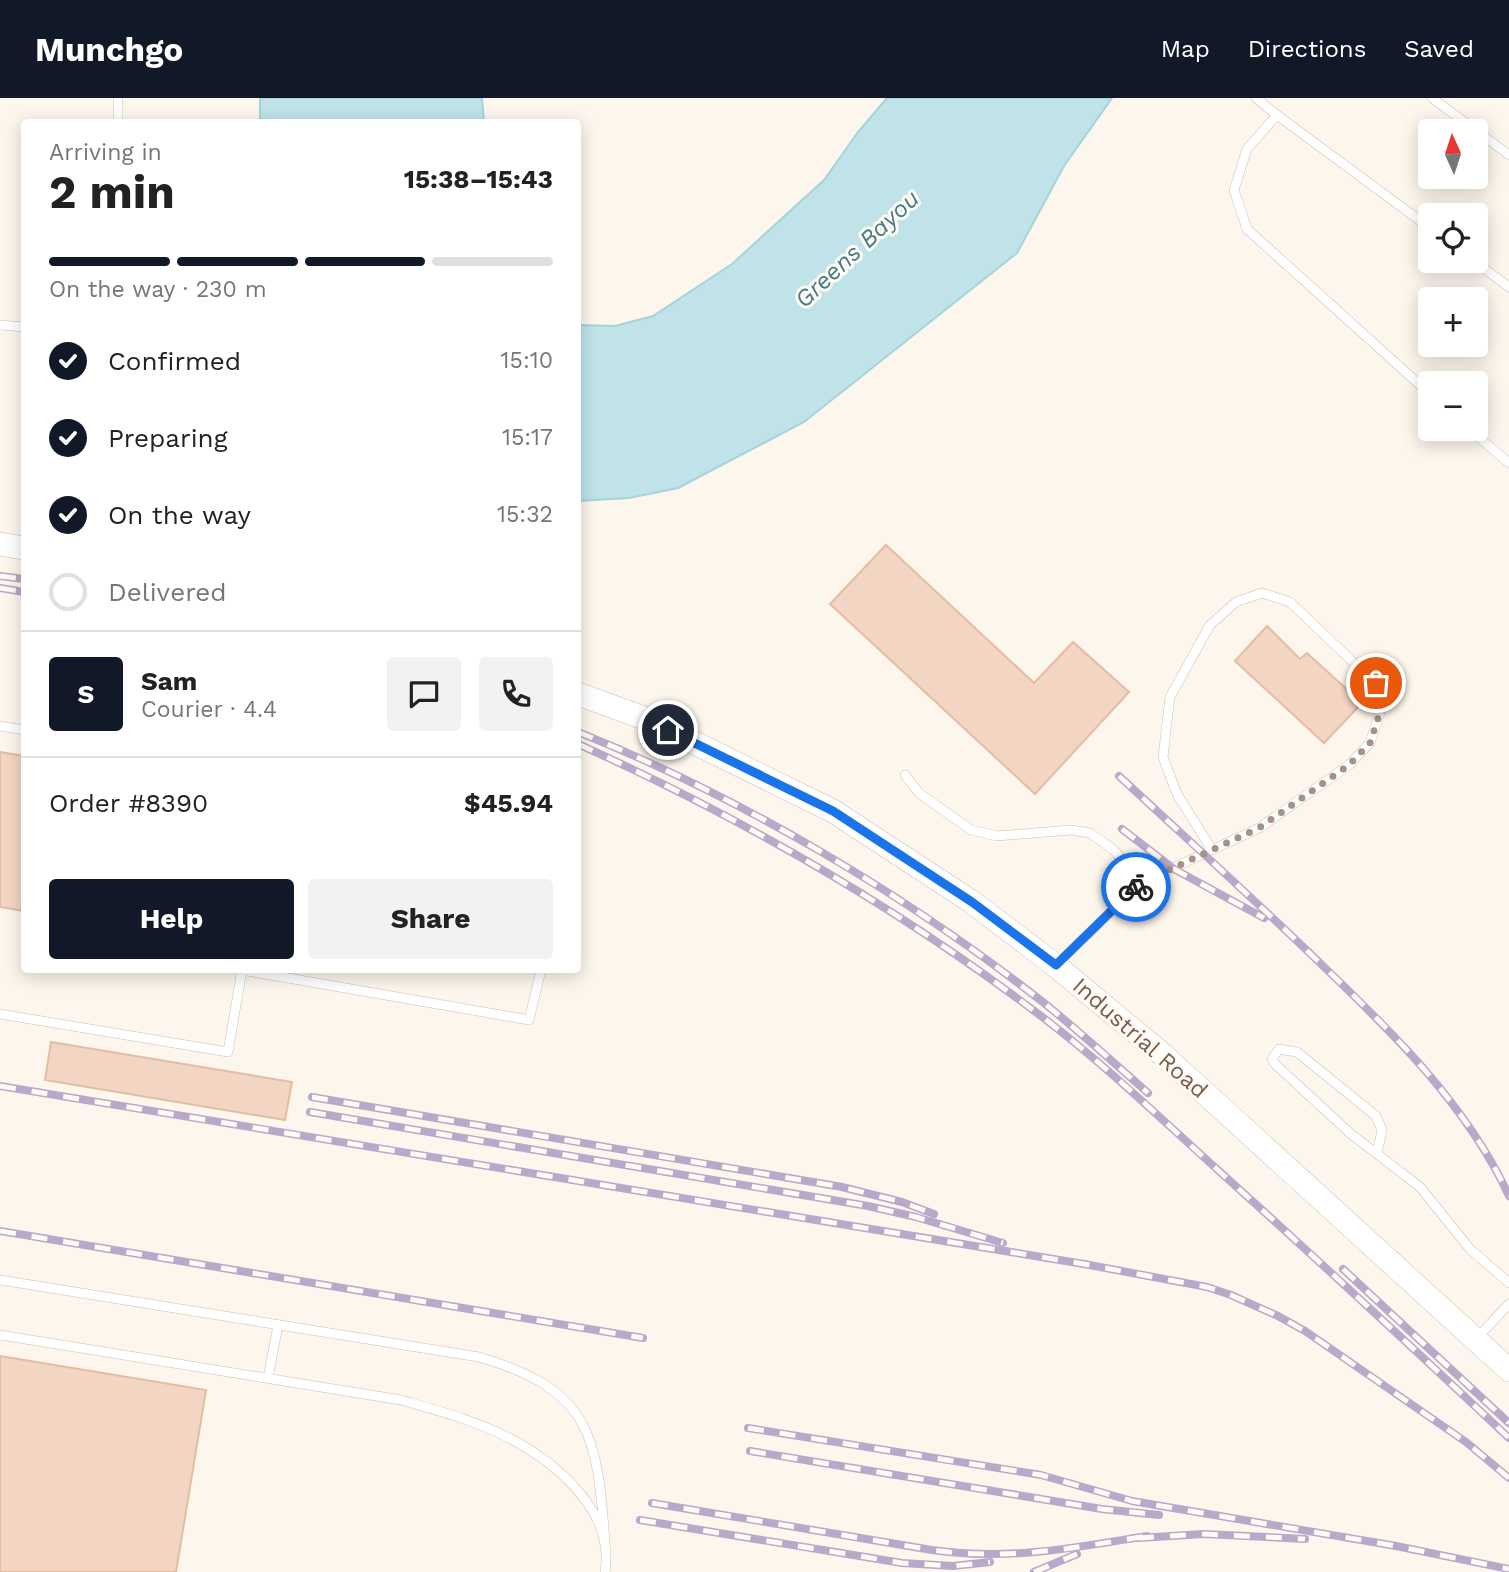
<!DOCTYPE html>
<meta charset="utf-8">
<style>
:root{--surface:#fff;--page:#f2f2f2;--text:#222;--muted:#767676;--line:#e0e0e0;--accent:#111827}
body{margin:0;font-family:"Work Sans",sans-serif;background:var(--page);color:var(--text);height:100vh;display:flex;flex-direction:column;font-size:26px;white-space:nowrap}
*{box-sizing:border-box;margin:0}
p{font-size:23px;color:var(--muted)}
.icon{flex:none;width:38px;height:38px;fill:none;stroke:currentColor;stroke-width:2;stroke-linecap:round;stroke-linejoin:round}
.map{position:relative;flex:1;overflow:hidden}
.sheet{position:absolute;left:21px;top:21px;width:560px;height:854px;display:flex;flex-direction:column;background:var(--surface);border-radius:7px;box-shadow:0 4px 18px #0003}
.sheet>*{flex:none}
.needle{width:46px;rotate:357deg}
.controls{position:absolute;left:1418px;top:21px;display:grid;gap:14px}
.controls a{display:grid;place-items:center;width:70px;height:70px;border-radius:7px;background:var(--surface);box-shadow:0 4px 18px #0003;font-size:35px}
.pin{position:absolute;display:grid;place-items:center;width:60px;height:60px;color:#fff;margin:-30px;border:4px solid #fff;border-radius:50%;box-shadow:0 2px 7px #0007}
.courier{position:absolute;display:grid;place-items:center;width:70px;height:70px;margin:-35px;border:5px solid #1a73e8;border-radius:50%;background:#fff;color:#222;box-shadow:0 2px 9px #0007}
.head em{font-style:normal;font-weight:700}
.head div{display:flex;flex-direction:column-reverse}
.head{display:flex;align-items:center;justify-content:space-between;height:119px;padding:0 28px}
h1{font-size:46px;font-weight:700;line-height:52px}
.bar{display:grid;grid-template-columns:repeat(4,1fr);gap:10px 7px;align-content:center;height:84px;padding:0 28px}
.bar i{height:9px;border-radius:5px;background:var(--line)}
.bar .on{background:var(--accent)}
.bar p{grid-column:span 4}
.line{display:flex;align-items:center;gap:18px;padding:0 28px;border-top:2px solid var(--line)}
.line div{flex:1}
.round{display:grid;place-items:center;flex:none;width:74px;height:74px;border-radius:7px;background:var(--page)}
ol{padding:0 28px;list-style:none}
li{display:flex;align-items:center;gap:21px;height:77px}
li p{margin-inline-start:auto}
li .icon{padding:7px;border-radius:50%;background:var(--accent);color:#fff;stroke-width:4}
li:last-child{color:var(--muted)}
li i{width:38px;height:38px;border:4px solid var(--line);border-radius:50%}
.cta{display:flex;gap:14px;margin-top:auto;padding:14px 28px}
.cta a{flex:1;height:80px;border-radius:7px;background:var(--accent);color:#fff;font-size:28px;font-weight:700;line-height:80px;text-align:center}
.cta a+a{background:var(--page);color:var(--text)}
header{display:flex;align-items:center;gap:42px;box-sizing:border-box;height:98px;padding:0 35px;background:var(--accent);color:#fff}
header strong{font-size:33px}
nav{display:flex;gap:38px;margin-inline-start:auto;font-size:24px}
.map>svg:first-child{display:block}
.water{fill:#bfe3e8;stroke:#a5d3da;stroke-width:2}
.building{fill:#f3d5c3;stroke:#e6bba3;stroke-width:2}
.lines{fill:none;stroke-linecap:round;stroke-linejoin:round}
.service-casing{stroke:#d1beb0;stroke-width:10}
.tertiary-casing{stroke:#d1beb0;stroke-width:24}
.service{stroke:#fff;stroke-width:9}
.tertiary{stroke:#fff;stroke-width:23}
.rail-casing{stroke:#b9a8c9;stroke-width:8}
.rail{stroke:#fffaf3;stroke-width:5;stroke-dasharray:16;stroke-linecap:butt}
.done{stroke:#a89285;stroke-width:7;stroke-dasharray:0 12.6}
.route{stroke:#1a73e8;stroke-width:9}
.labels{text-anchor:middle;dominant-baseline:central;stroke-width:6;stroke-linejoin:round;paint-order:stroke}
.street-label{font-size:23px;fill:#7a5c4d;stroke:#fffaf3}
.water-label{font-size:24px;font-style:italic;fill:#437c86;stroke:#fffaf3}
</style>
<header>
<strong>Munchgo</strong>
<nav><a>Map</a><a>Directions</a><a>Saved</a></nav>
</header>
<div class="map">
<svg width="1509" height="1474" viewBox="0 0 1509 1474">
<rect width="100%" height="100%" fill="#fdf6ec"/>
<g class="water">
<polygon points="260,0 482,0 484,24 260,24"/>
<polygon points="887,0 1112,0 1064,68 1017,155 804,324 678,390 629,400 578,403 578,227 615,228 653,218 732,166 824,82 858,34"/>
</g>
<g class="building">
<polygon points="886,447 1034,585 1073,544 1129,594 1035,696 830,506"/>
<polygon points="1267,528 1300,561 1307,555 1362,605 1324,645 1235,563"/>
<polygon points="0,654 24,658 24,813 0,809"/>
<polygon points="51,944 292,984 285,1022 45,982"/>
<polygon points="0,1258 206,1292 176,1474 0,1474"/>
</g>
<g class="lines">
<g class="service-casing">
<g id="service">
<polyline points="1256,0 1277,17"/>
<polyline points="1432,0 1509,57"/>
<polyline points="118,24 118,0"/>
<polyline points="1430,130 1277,17 1247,51 1234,92 1247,131 1430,296"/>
<polyline points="1474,163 1509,189"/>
<polyline points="0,227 24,229"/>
<polyline points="1469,331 1509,365"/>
<polyline points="0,628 24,632"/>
<polyline points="905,677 919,695 971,732 997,738 1071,732 1090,735 1114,752 1141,785 1057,866"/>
<polyline points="1141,785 1259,730 1349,667 1370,645 1381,611 1375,585 1290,504 1262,495 1236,504 1210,527 1170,599 1163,659 1177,696 1212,752"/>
<polyline points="0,916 228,954 242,872 529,922 541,872"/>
<polyline points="1377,1056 1382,1032 1376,1018 1297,954 1279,951 1272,961 1275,966 1351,1036 1420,1089 1470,1151 1509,1185"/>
<path d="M0 1182 479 1259C591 1292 597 1336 605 1444"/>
<path d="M0 1237 401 1302C439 1313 478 1323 513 1342 559 1367 615 1415 605 1474"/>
<polyline points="1477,1240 1509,1206"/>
<polyline points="268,1280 278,1227"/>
</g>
</g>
<g class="tertiary-casing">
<g id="tertiary">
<polyline points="0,446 24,450"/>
<polyline points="578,596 644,620 833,713 972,804 1056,868 1162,956 1509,1272"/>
</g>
</g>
<use href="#service" class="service"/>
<use href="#tertiary" class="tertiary"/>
<g class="rail-casing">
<g id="rail">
<polyline points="0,478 24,481"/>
<polyline points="0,490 24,494"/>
<path d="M578 634C740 699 907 797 1044 905 1080 934 1114 965 1148 995"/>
<path d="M578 646C738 718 892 806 1033 912 1099 961 1158 1018 1219 1073 1317 1161 1413 1250 1509 1340"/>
<path d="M1119 678C1187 741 1256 803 1322 867 1393 935 1467 1007 1509 1098"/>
<polyline points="1122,731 1174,771 1264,820"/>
<polyline points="0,988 1084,1166 1207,1189 1231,1197 1278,1218 1305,1233 1466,1344 1509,1380"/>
<polyline points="312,999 842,1089 902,1104 934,1116"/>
<polyline points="310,1014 868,1108 916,1119 1003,1145"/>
<polyline points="0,1133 643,1240"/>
<polyline points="1343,1171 1509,1325"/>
<polyline points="748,1330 1041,1377 1132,1403 1396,1448 1509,1471"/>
<polyline points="750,1353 1102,1411 1159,1417"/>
<path d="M652 1405 932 1452C1009 1463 1072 1450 1147 1438"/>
<polyline points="640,1422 902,1465 953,1468 990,1464"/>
<polyline points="1138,1440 1204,1436 1305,1441"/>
<polyline points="1034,1474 1077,1456"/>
</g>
</g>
<use href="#rail" class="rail"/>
</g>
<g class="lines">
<polyline class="done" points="1136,789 1141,785 1259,730 1349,667 1370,645 1381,611 1376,585"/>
<polyline class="route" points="668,632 833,713 972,804 1056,867 1136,789"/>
</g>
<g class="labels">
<g class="street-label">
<text transform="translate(1140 940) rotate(41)">Industrial Road</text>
</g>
<g class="water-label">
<text transform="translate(857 151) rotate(-43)">Greens Bayou</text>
</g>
</g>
</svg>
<div class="controls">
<a><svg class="needle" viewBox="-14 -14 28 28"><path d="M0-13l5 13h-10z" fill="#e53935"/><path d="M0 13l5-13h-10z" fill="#767676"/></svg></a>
<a><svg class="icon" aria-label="locate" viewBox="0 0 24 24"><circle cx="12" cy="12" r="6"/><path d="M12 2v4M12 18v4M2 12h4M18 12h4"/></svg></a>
<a>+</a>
<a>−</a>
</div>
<div class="pin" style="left:1376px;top:585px;background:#ea580c"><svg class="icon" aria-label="bag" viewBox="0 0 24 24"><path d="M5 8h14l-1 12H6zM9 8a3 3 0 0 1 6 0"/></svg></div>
<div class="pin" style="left:668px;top:632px;background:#1f2937"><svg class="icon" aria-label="home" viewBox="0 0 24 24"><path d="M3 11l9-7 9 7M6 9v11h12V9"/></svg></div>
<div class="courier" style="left:1136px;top:789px"><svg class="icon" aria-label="bike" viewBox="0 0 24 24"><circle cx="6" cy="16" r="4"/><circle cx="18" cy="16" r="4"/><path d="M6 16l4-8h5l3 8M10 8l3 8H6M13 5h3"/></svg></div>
<section class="sheet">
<div class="head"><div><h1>2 min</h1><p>Arriving in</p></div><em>15:38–15:43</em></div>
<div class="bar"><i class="on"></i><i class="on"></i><i class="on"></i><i></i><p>On the way · 230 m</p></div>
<ol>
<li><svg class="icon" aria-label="check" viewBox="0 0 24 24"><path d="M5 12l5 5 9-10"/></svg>Confirmed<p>15:10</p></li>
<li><svg class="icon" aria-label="check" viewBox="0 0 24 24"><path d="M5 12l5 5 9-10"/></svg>Preparing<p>15:17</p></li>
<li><svg class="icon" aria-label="check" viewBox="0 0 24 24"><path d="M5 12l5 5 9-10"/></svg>On the way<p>15:32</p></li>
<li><i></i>Delivered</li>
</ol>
<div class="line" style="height:126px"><b class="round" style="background:var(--accent);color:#fff">S</b><div><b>Sam</b><p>Courier · 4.4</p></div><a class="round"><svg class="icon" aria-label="chat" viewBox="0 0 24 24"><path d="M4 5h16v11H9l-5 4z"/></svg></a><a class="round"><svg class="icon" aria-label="phone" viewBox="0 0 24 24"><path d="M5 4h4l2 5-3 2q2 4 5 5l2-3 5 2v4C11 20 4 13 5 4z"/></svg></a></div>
<div class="line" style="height:91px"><div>Order #8390</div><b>$45.94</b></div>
<div class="cta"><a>Help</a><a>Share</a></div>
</section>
</div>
